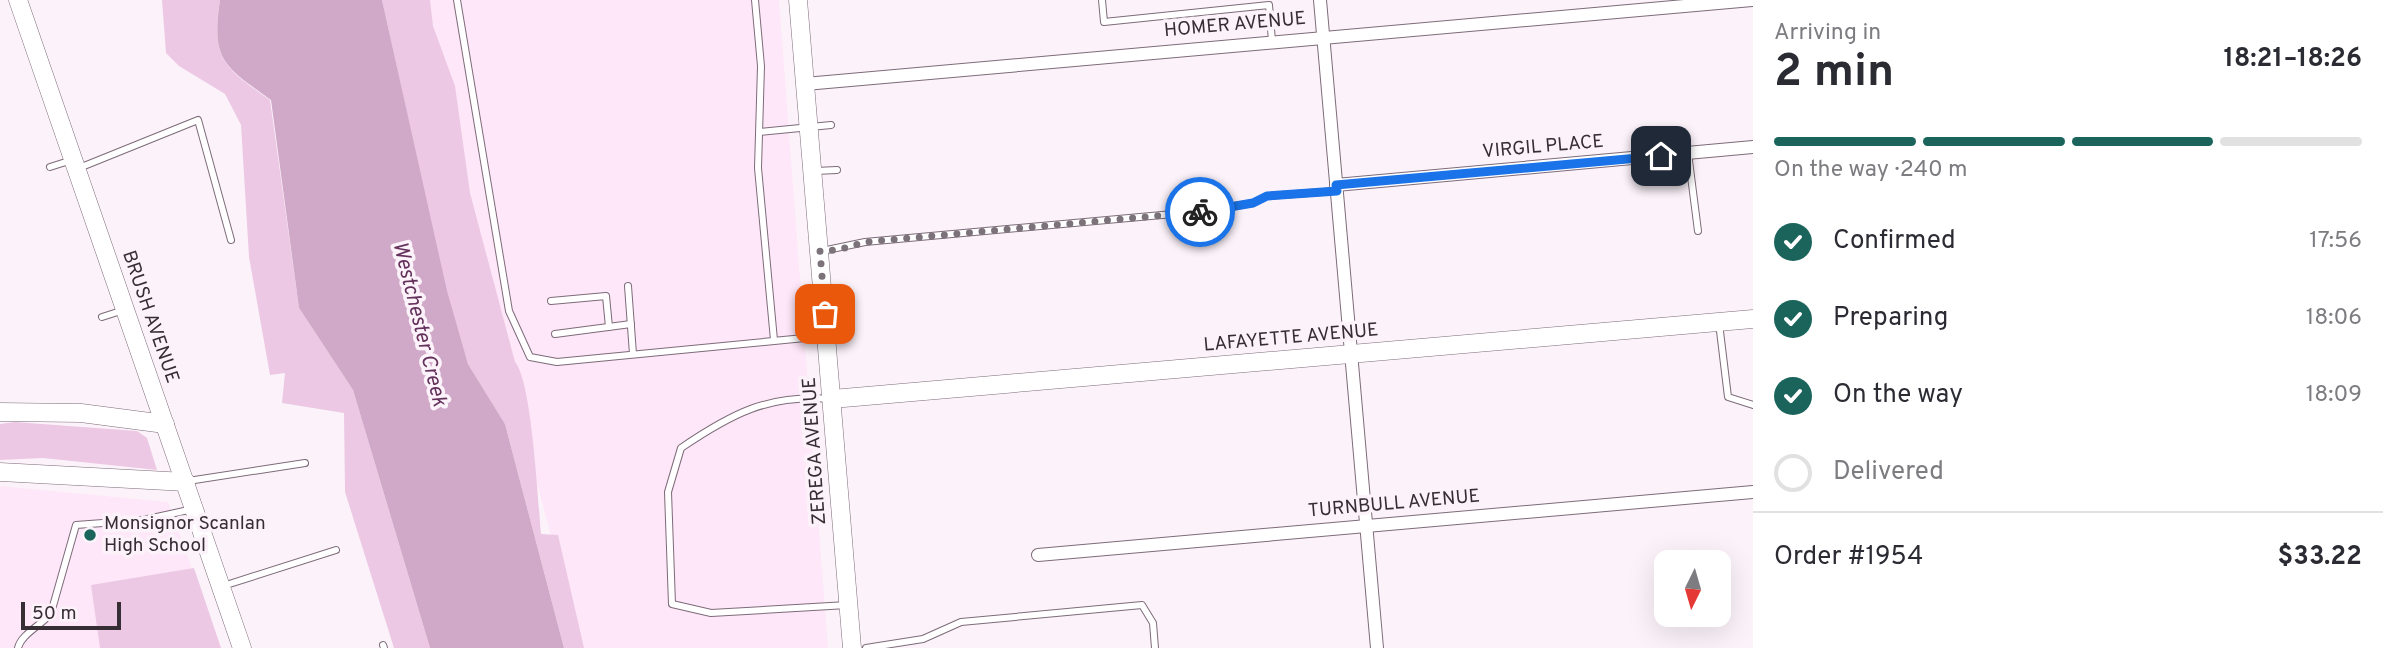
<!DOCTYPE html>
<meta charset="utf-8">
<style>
:root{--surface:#fff;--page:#f2f2f3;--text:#2b2b33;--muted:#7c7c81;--line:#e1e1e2;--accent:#1a645b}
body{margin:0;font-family:Overpass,sans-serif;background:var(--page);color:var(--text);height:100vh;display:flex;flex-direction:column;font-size:26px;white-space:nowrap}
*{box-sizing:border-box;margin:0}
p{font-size:23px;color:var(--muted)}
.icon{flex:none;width:38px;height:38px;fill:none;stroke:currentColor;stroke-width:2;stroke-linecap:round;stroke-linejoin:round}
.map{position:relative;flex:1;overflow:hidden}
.details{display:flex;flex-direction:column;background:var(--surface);width:630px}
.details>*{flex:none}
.needle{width:46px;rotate:185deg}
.buttons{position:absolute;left:1654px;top:550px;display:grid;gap:14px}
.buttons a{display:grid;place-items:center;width:77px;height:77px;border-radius:14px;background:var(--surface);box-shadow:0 7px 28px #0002;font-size:35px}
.scale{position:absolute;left:21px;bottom:18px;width:100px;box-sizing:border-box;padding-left:7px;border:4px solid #362e34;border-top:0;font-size:19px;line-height:24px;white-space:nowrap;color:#362e34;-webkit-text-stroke:5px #fcf3fa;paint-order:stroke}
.pin{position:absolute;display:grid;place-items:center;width:60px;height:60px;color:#fff;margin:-30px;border-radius:14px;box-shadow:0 4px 10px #0006}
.courier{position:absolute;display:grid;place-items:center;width:70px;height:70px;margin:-35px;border:5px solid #1a73e8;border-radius:50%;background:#fff;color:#222;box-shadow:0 2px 9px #0007}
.head em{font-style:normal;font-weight:700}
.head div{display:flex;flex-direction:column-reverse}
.head{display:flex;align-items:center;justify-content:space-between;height:119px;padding:0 21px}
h1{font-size:46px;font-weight:700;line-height:52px}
.bar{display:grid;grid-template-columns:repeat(4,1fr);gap:10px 7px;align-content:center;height:84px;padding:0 21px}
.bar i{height:9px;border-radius:5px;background:var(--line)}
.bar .active{background:var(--accent)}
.bar p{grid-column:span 4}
.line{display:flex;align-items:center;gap:18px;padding:0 21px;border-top:2px solid var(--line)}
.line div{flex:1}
ol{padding:0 21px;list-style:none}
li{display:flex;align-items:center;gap:21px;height:77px}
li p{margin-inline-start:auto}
li .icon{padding:7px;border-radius:50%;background:var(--accent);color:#fff;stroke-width:4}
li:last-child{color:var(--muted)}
li i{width:38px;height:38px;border:4px solid var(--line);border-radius:50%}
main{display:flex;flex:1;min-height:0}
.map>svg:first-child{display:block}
.built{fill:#fee7f8}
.green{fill:#ecc8e4}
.water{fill:#d0a9c8}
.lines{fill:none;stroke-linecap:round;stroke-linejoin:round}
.lane-casing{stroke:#7d6b79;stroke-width:8}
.street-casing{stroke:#7d6b79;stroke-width:14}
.secondary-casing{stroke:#7d6b79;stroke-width:19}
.lane{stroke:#fff;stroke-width:6}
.street{stroke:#fff;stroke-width:12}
.secondary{stroke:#fff;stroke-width:18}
.done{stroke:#7b7379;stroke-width:7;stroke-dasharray:0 12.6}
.route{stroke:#1a73e8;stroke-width:9}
.poi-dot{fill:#1a645b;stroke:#fcf3fa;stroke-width:2.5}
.labels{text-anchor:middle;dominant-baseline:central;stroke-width:7;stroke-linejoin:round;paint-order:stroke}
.street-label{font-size:19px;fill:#362e34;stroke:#fcf3fa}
.poi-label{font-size:19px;fill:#362e34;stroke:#fcf3fa;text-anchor:start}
.water-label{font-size:21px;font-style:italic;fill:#63315b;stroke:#fcf3fa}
</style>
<main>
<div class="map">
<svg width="1753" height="648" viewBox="0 0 1753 648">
<rect width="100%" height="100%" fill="#fcf3fa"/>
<g class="built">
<polygon points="408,0 779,0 828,648 581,648"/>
<polygon points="0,486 168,502 221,648 0,648"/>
</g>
<g class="green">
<path d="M162 0H220C211 60 224 67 270 100L299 308 353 390 430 648H394L345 492 344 413 282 403 285 373 270 375 249 257 241 125 225 94 179 66 166 53Z"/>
<path d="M382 0H430L433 26 455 86 470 193 515 362C532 381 538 502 541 534L558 535 584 648H564L505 424 468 364 446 291Z"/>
<polygon points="15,422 137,431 147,438 157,470 43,458 0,460 0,424"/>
<polygon points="194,568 221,648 100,648 91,585"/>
</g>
<path class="water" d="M220 0H382L447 291 468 364 505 424 564 648H430L353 390 299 308 271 100C224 66 211 61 220 0Z"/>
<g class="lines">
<g class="lane-casing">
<g id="lane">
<polyline points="457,0 509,311 530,357 557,362 825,336"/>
<polyline points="755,0 761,66 758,168 774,340"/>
<polyline points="1102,0 1104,22 1269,5 1272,41"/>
<polyline points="760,132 831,125"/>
<polyline points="1688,153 1698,231"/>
<polyline points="50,167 72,160"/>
<polyline points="79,168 198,120 231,240"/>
<polyline points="815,171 837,170"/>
<polyline points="822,251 865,242 1206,211 1253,203 1267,196 1337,191"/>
<polyline points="628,286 633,354"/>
<polyline points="551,301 606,296 609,327"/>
<polyline points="102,317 124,310"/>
<polyline points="1719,323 1728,397 1753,405"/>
<polyline points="555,334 631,324"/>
<path d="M831 399C768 394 731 414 681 448L668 492 672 604 711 613 847 605"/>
<polyline points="188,481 305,463"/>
<polyline points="223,586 336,550"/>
<polyline points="383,645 384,648"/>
<path d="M18 648C21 634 42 625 51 613L76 525 143 520 193 509"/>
<polyline points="866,648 923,639 961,622 1142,605 1153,623 1155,648"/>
</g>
</g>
<g class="street-casing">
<g id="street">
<polyline points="1320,0 1377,648"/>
<polyline points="805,84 1752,0"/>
<polyline points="1336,185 1753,147"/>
<polyline points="1038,555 1753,492"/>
</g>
</g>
<g class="secondary-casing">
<g id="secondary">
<polyline points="18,0 242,648"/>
<polyline points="798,0 852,648"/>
<polyline points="832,399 1753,319"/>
<polyline points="0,412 81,413 165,424"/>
<polyline points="0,472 186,482"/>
</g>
</g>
<use href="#lane" class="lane"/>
<use href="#street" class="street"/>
<use href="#secondary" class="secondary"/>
</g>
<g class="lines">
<polyline class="done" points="825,314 820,251 838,250 866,242 1200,212"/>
<polyline class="route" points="1200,212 1253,203 1267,196 1337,191 1336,185 1661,156"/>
</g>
<circle class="poi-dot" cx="90" cy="535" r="7"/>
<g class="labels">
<g class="street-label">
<text transform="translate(1235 25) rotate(-5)">HOMER AVENUE</text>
<text transform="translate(1543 147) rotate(-5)">VIRGIL PLACE</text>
<text transform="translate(150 317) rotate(71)">BRUSH AVENUE</text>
<text transform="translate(1291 338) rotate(-5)">LAFAYETTE AVENUE</text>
<text transform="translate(815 451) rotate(-94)">ZEREGA AVENUE</text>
<text transform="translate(1394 504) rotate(-5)">TURNBULL AVENUE</text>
</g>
<g class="poi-label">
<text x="104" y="524">Monsignor Scanlan<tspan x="104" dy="22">High School</tspan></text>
</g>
<g class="water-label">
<text transform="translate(419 324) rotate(76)">Westchester Creek</text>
</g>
</g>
</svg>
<div class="buttons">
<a><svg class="needle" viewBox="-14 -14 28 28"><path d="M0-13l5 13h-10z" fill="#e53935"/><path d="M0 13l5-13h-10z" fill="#7c7c81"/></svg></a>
</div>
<div class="scale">50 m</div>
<div class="pin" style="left:825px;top:314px;background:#ea580c"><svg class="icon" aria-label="bag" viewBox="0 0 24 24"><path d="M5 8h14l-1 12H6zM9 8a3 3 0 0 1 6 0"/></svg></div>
<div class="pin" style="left:1661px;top:156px;background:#1f2937"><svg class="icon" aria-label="home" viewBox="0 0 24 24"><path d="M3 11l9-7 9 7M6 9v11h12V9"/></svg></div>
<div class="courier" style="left:1200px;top:212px"><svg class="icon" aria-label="bike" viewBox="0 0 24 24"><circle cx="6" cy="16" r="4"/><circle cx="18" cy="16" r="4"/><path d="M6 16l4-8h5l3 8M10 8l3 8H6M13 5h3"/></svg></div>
</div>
<section class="details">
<div class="head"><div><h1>2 min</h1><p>Arriving in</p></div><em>18:21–18:26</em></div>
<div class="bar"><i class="active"></i><i class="active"></i><i class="active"></i><i></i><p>On the way · 240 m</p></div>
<ol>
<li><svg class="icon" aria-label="check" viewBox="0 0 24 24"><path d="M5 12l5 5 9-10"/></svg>Confirmed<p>17:56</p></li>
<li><svg class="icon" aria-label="check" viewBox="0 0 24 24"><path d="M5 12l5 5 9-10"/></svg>Preparing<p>18:06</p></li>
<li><svg class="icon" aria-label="check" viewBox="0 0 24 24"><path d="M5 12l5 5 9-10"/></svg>On the way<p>18:09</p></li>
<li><i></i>Delivered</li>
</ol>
<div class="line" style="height:91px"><div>Order #1954</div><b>$33.22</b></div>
</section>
</main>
